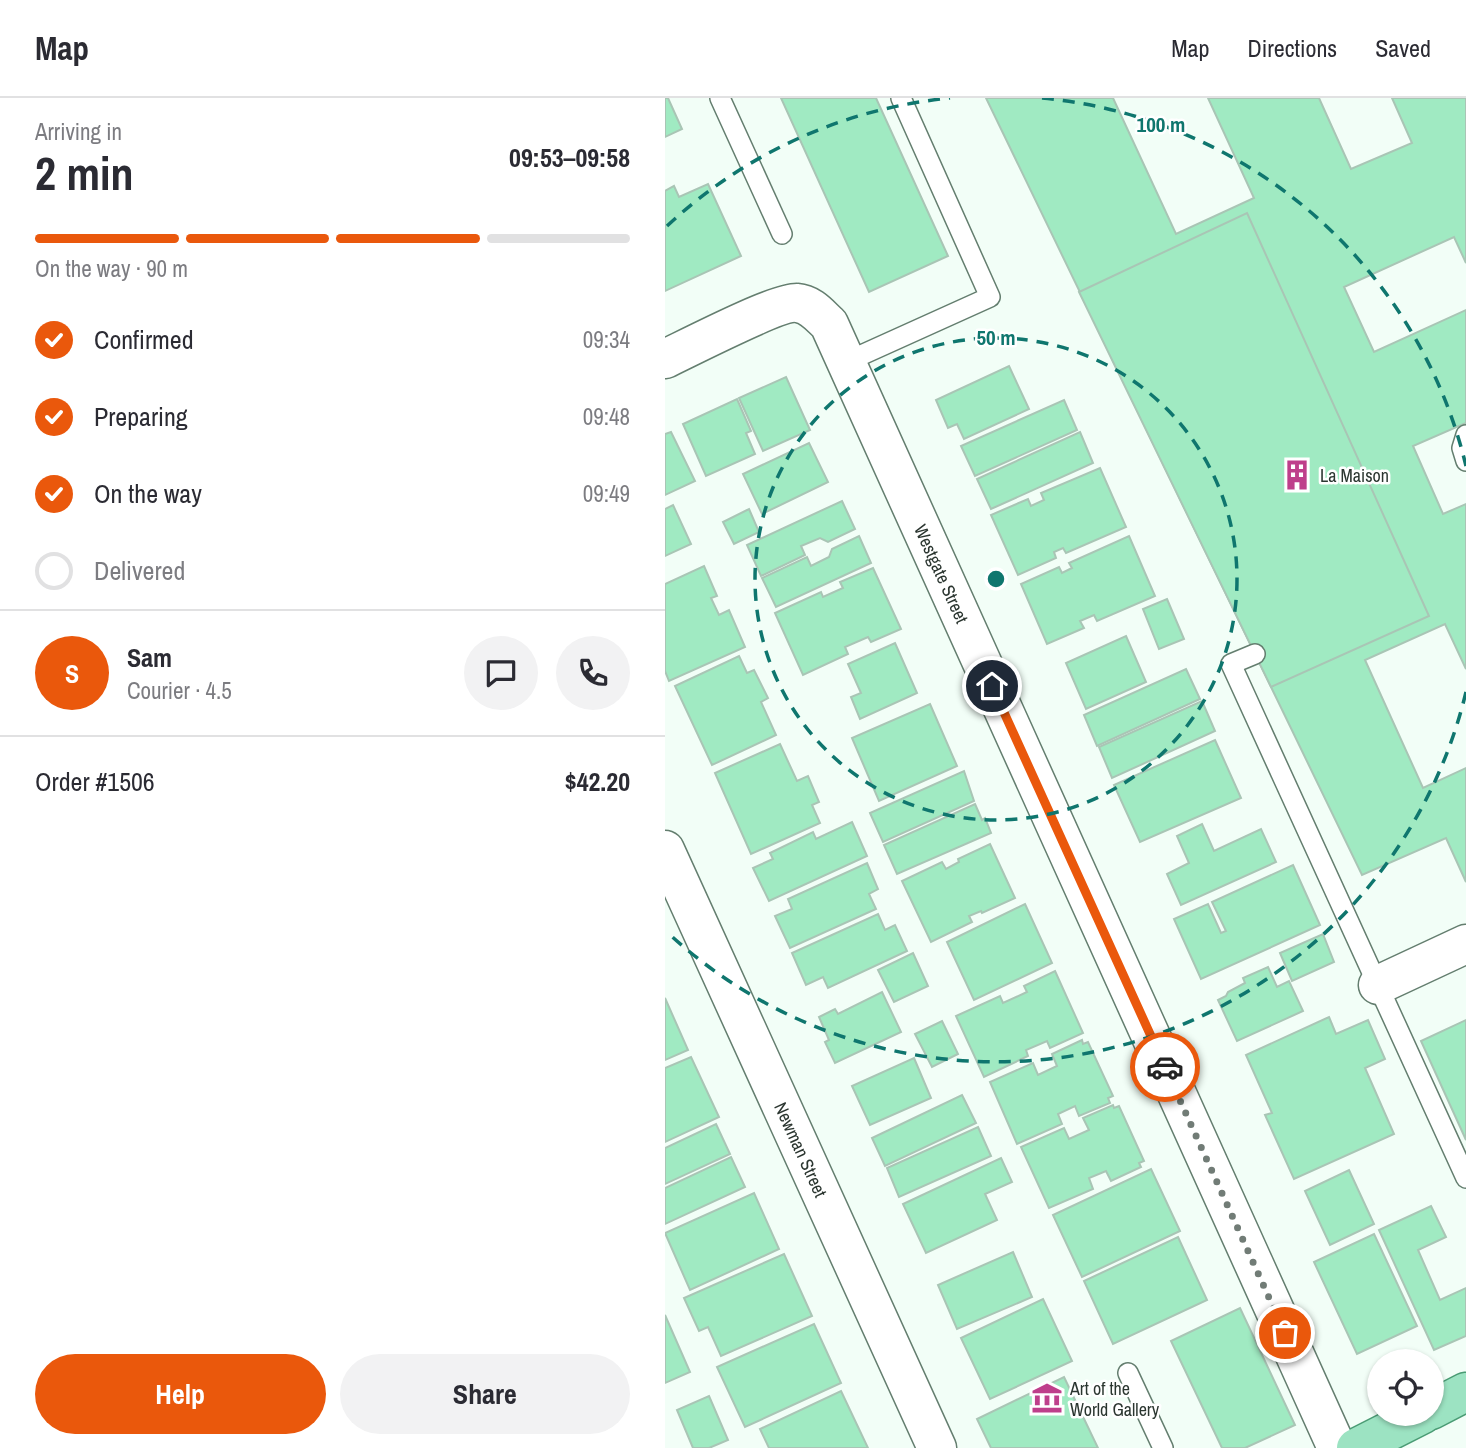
<!DOCTYPE html>
<meta charset="utf-8">
<style>
:root{--surface:#fff;--page:#f2f2f3;--text:#2b2b33;--muted:#7c7c81;--line:#e1e1e2;--accent:#ea580c}
body{margin:0;font-family:"Archivo Narrow",sans-serif;background:var(--page);color:var(--text);height:100vh;display:flex;flex-direction:column;font-size:26px;white-space:nowrap}
*{box-sizing:border-box;margin:0}
p{font-size:23px;color:var(--muted)}
.icon{flex:none;width:38px;height:38px;fill:none;stroke:currentColor;stroke-width:2;stroke-linecap:round;stroke-linejoin:round}
.map{position:relative;flex:1;overflow:hidden}
.details{display:flex;flex-direction:column;background:var(--surface);width:665px}
.details>*{flex:none}
.buttons{position:absolute;left:702px;top:1251px;display:grid;gap:14px}
.buttons a{display:grid;place-items:center;width:77px;height:77px;border-radius:50%;background:var(--surface);box-shadow:0 2px 5px #0004;font-size:35px}
.pin{position:absolute;display:grid;place-items:center;width:60px;height:60px;color:#fff;margin:-30px;border:4px solid #fff;border-radius:50%;box-shadow:0 2px 7px #0007}
.courier{position:absolute;display:grid;place-items:center;width:70px;height:70px;margin:-35px;border:5px solid #ea580c;border-radius:50%;background:#fff;color:#222;box-shadow:0 2px 9px #0007}
.head em{font-style:normal;font-weight:800}
.head div{display:flex;flex-direction:column-reverse}
.head{display:flex;align-items:center;justify-content:space-between;height:119px;padding:0 35px}
h1{font-size:46px;font-weight:800;line-height:52px}
.bar{display:grid;grid-template-columns:repeat(4,1fr);gap:10px 7px;align-content:center;height:84px;padding:0 35px}
.bar i{height:9px;border-radius:5px;background:var(--line)}
.bar .selected{background:var(--accent)}
.bar p{grid-column:span 4}
.line{display:flex;align-items:center;gap:18px;padding:0 35px;border-top:2px solid var(--line)}
.line div{flex:1}
.round{display:grid;place-items:center;flex:none;width:74px;height:74px;border-radius:37px;background:var(--page)}
ol{padding:0 35px;list-style:none}
li{display:flex;align-items:center;gap:21px;height:77px}
li p{margin-inline-start:auto}
li .icon{padding:7px;border-radius:50%;background:var(--accent);color:#fff;stroke-width:4}
li:last-child{color:var(--muted)}
li i{width:38px;height:38px;border:4px solid var(--line);border-radius:50%}
.button{display:flex;gap:14px;margin-top:auto;padding:14px 35px}
.button a{flex:1;height:80px;border-radius:42px;background:var(--accent);color:#fff;font-size:28px;font-weight:800;line-height:80px;text-align:center}
.button a+a{background:var(--page);color:var(--text)}
header{display:flex;align-items:center;gap:42px;box-sizing:border-box;height:98px;padding:0 35px;background:var(--surface);border-bottom:2px solid var(--line)}
header strong{font-size:33px}
nav{display:flex;gap:38px;margin-inline-start:auto;font-size:24px}
main{display:flex;flex:1;min-height:0}
.map>svg:first-child{display:block}
.building{fill:#a0eac2;stroke:#a9c5b5;stroke-width:2}
.lines{fill:none;stroke-linecap:round;stroke-linejoin:round}
.service-casing{stroke:#647e6f;stroke-width:22}
.minor-casing{stroke:#647e6f;stroke-width:41}
.primary-casing{stroke:#4a9b74;stroke-width:41}
.service{stroke:#fff;stroke-width:19}
.minor{stroke:#fff;stroke-width:38}
.primary{stroke:#9ce3c2;stroke-width:38}
.done{stroke:#717c76;stroke-width:7;stroke-dasharray:0 12.6}
.route{stroke:#ea580c;stroke-width:9}
.ring{fill:none;stroke:#0f766e;stroke-width:3.5;stroke-dasharray:12 9}
.labels{text-anchor:middle;dominant-baseline:central;stroke-width:5;stroke-linejoin:round;paint-order:stroke}
.poi-label{font-size:18px;fill:#2b3630;stroke:#fff;text-anchor:start}
.street-label{font-size:18px;fill:#2b3630;stroke:#fff}
.centre{fill:#0f766e;stroke:#fff;stroke-width:3.5}
.ring-label{font-size:21px;text-anchor:middle;font-weight:bold;fill:#0f766e;stroke:#fff;stroke-width:5;stroke-linejoin:round;paint-order:stroke}
</style>
<header>
<strong>Map</strong>
<nav><a>Map</a><a>Directions</a><a>Saved</a></nav>
</header>
<main>
<section class="details">
<div class="head"><div><h1>2 min</h1><p>Arriving in</p></div><em>09:53–09:58</em></div>
<div class="bar"><i class="selected"></i><i class="selected"></i><i class="selected"></i><i></i><p>On the way · 90 m</p></div>
<ol>
<li><svg class="icon" aria-label="check" viewBox="0 0 24 24"><path d="M5 12l5 5 9-10"/></svg>Confirmed<p>09:34</p></li>
<li><svg class="icon" aria-label="check" viewBox="0 0 24 24"><path d="M5 12l5 5 9-10"/></svg>Preparing<p>09:48</p></li>
<li><svg class="icon" aria-label="check" viewBox="0 0 24 24"><path d="M5 12l5 5 9-10"/></svg>On the way<p>09:49</p></li>
<li><i></i>Delivered</li>
</ol>
<div class="line" style="height:126px"><b class="round" style="background:var(--accent);color:#fff">S</b><div><b>Sam</b><p>Courier · 4.5</p></div><a class="round"><svg class="icon" aria-label="chat" viewBox="0 0 24 24"><path d="M4 5h16v11H9l-5 4z"/></svg></a><a class="round"><svg class="icon" aria-label="phone" viewBox="0 0 24 24"><path d="M5 4h4l2 5-3 2q2 4 5 5l2-3 5 2v4C11 20 4 13 5 4z"/></svg></a></div>
<div class="line" style="height:91px"><div>Order #1506</div><b>$42.20</b></div>
<div class="button"><a>Help</a><a>Share</a></div>
</section>
<div class="map">
<svg width="801" height="1350" viewBox="0 0 801 1350">
<rect width="100%" height="100%" fill="#f2fef7"/>
<g class="building">
<polygon points="0,0 3,0 17,31 0,39"/>
<polygon points="116,0 211,0 283,158 204,194"/>
<polygon points="321,0 448,0 511,136 589,100 543,0 654,0 686,71 747,45 727,0 801,0 801,165 789,139 679,189 709,254 801,212 801,325 748,348 778,416 801,406 801,571 780,526 700,562 758,690 801,670 801,784 781,740 697,777"/>
<polygon points="43,86 76,158 0,193 0,93 9,88 14,99"/>
<polygon points="582,115 764,518 606,589 414,194"/>
<polygon points="344,268 364,311 299,341 292,326 283,330 271,302"/>
<polygon points="121,279 145,332 98,353 74,300"/>
<polygon points="72,301 86,333 81,335 90,356 41,378 18,326"/>
<polygon points="399,302 412,332 310,378 296,348"/>
<polygon points="6,334 30,383 0,397 0,336"/>
<polygon points="415,334 428,365 326,411 312,381"/>
<polygon points="144,345 163,384 97,416 78,376"/>
<polygon points="435,370 461,429 401,455 398,450 389,454 391,460 353,477 326,417 363,401 366,408 379,402 376,395"/>
<polygon points="177,403 190,431 163,444 155,440 136,448 140,457 96,478 82,447"/>
<polygon points="8,407 26,446 0,458 0,411"/>
<polygon points="84,411 94,434 69,446 58,424"/>
<polygon points="194,438 206,465 111,509 97,480 142,459 146,468 164,459 167,451"/>
<polygon points="464,438 490,498 432,523 429,517 415,523 419,530 382,546 356,486 394,469 397,475 407,470 404,465"/>
<polygon points="39,468 52,498 46,500 54,517 64,512 80,549 4,583 0,573 0,486"/>
<polygon points="208,470 236,531 206,544 203,539 180,549 183,556 138,577 110,515 156,494 158,499 178,490 175,484"/>
<polygon points="502,501 519,541 494,551 478,511"/>
<polygon points="461,538 481,584 421,611 401,565"/>
<polygon points="230,545 252,595 195,621 186,599 196,595 183,566"/>
<polygon points="74,558 82,575 89,572 103,600 96,604 111,637 47,667 10,588"/>
<polygon points="521,571 535,601 432,648 419,617"/>
<polygon points="537,603 550,633 447,680 434,649"/>
<polygon points="265,606 292,668 214,703 187,640"/>
<polygon points="550,642 576,700 475,744 449,687"/>
<polygon points="115,646 132,683 143,678 154,704 147,707 155,725 86,756 50,675"/>
<polygon points="299,673 309,703 218,744 205,715"/>
<polygon points="310,706 317,722 320,720 326,735 232,776 219,747"/>
<polygon points="187,724 202,758 104,803 88,770 108,761 105,755 148,734 151,741"/>
<polygon points="537,726 549,753 596,731 611,764 516,807 502,776 524,765 512,738"/>
<polygon points="325,746 350,800 317,815 316,813 304,818 307,824 266,844 237,783 277,764 281,771 294,764 293,761"/>
<polygon points="202,765 213,791 204,796 211,811 125,850 110,818 127,811 123,801"/>
<polygon points="628,767 655,827 536,881 509,821 543,806 556,835 561,833 547,804"/>
<polygon points="360,806 387,865 309,902 282,844"/>
<polygon points="213,816 220,832 230,827 242,853 163,890 158,879 141,887 127,855"/>
<polygon points="658,836 669,864 627,883 615,855"/>
<polygon points="248,855 263,888 229,904 213,872"/>
<polygon points="603,869 612,889 624,883 638,913 572,943 553,902 561,898 563,894 580,885 578,880"/>
<polygon points="390,873 418,935 385,950 382,943 361,952 363,958 319,979 291,918 335,898 338,905 362,894 359,888"/>
<polygon points="217,894 236,934 170,965 160,944 164,942 154,919 170,911 173,916"/>
<polygon points="0,900 23,952 0,962"/>
<polygon points="664,919 671,936 703,922 720,961 700,970 729,1036 629,1081 600,1017 607,1015 581,957"/>
<polygon points="801,922 801,1042 756,943"/>
<polygon points="277,923 293,956 267,969 250,936"/>
<polygon points="417,942 418,946 423,944 448,998 443,1000 445,1005 414,1018 410,1008 393,1016 397,1026 352,1046 325,984 368,965 373,977 392,968 387,956"/>
<polygon points="26,959 54,1019 0,1044 0,970"/>
<polygon points="249,960 266,1000 205,1027 187,988"/>
<polygon points="297,997 311,1025 220,1068 207,1040"/>
<polygon points="448,1007 449,1010 454,1008 479,1063 474,1065 476,1069 446,1083 441,1073 424,1080 428,1091 384,1110 356,1049 399,1030 404,1041 424,1032 418,1020"/>
<polygon points="51,1026 65,1056 0,1086 0,1050"/>
<polygon points="313,1029 326,1058 234,1099 222,1070"/>
<polygon points="66,1059 80,1089 0,1126 0,1090"/>
<polygon points="336,1060 347,1084 320,1096 332,1122 261,1155 238,1106"/>
<polygon points="486,1071 515,1133 417,1179 388,1117"/>
<polygon points="684,1072 709,1126 665,1147 640,1093"/>
<polygon points="89,1095 114,1151 25,1192 0,1135"/>
<polygon points="766,1108 781,1139 753,1152 775,1202 801,1190 801,1238 769,1252 714,1132"/>
<polygon points="709,1136 752,1228 692,1256 649,1164"/>
<polygon points="513,1139 542,1202 448,1246 419,1183"/>
<polygon points="348,1154 367,1199 292,1231 273,1187"/>
<polygon points="119,1156 147,1218 56,1258 43,1229 34,1233 19,1200"/>
<polygon points="378,1201 407,1263 325,1301 296,1240"/>
<polygon points="575,1210 630,1327 580,1350 557,1350 506,1243"/>
<polygon points="0,1217 25,1274 0,1285"/>
<polygon points="149,1226 176,1285 80,1329 52,1269"/>
<polygon points="399,1279 433,1350 326,1350 312,1321"/>
<polygon points="176,1293 203,1350 104,1350 95,1331"/>
<polygon points="44,1298 63,1342 44,1350 28,1350 12,1312"/>
</g>
<g class="lines">
<g class="service-casing">
<g id="service">
<polyline points="55,0 117,136"/>
<polyline points="181,264 325,199 236,0"/>
<polyline points="801,337 797,350 801,363"/>
<polyline points="590,556 566,566 801,1080"/>
<polyline points="463,1275 498,1350"/>
</g>
</g>
<g class="minor-casing">
<g id="minor">
<path id="s1" d="M0 261C23 250 114 203 132 205 146 206 155 218 164 226L672 1350"/>
<path id="s2" d="M0 752 272 1350"/>
<polyline points="713,887 801,846"/>
</g>
</g>
<g class="primary-casing">
<g id="primary">
<polyline points="766,1312 801,1294"/>
<polyline points="691,1350 758,1316"/>
</g>
</g>
<use href="#service" class="service"/>
<use href="#minor" class="minor"/>
<use href="#primary" class="primary"/>
</g>
<g class="lines">
<polyline class="done" points="500,969 620,1235"/>
<polyline class="route" points="327,588 500,969"/>
</g>
<g class="ring">
<circle cx="331" cy="481" r="241"/>
<path d="M801 594A483 483 0 0 1 2 834M2 128A483 483 0 0 1 285 0M377 0A483 483 0 0 1 801 368"/>
</g>
<defs>
<g id="building-bare" transform="scale(2.415)"><path d="M-4-6H4V6H1V3H-1V6H-4ZM-2.5-4.3h1.7v1.8h-1.7ZM.8-4.3h1.7v1.8H.8ZM-2.5-1h1.7V.8h-1.7ZM.8-1h1.7V.8H.8Z" fill="#be3f8b" stroke="#fff" stroke-width="2.5" paint-order="stroke"/></g>
<g id="museum-bare" transform="scale(2.415)"><path d="M0-6L6-3V-2H-6V-3ZM-5-1h2V3h-2ZM-1-1h2V3h-2ZM3-1h2V3H3ZM-6 4H6V6H-6Z" fill="#be3f8b" stroke="#fff" stroke-width="2.5" paint-order="stroke"/></g>
</defs>
<g fill-rule="evenodd">
<use href="#building-bare" x="632" y="377"/>
<use href="#museum-bare" x="382" y="1300"/>
</g>
<g class="labels">
<g class="poi-label">
<text x="655" y="377">La Maison</text>
<text x="405" y="1290">Art of the<tspan x="405" dy="21">World Gallery</tspan></text>
</g>
<g class="street-label">
<text stroke="none"><textPath href="#s1" startOffset="457">Westgate Street</textPath></text>
<text stroke="none"><textPath href="#s2" startOffset="329">Newman Street</textPath></text>
</g>
</g>
<circle cx="331" cy="481" r="10" class="centre"/>
<g class="ring-label">
<text x="496" y="34">100 m</text>
<text x="331" y="247">50 m</text>
</g>
</svg>
<div class="buttons">
<a><svg class="icon" aria-label="locate" viewBox="0 0 24 24"><circle cx="12" cy="12" r="6"/><path d="M12 2v4M12 18v4M2 12h4M18 12h4"/></svg></a>
</div>
<div class="pin" style="left:620px;top:1235px;background:#ea580c"><svg class="icon" aria-label="bag" viewBox="0 0 24 24"><path d="M5 8h14l-1 12H6zM9 8a3 3 0 0 1 6 0"/></svg></div>
<div class="pin" style="left:327px;top:588px;background:#1f2937"><svg class="icon" aria-label="home" viewBox="0 0 24 24"><path d="M3 11l9-7 9 7M6 9v11h12V9"/></svg></div>
<div class="courier" style="left:500px;top:969px"><svg class="icon" aria-label="car" viewBox="0 0 24 24"><path d="M5 17H2v-5l4-1 3-4h7l3 4 3 1v5h-3M9 17h6M6 11h13"/><circle cx="7" cy="17" r="2"/><circle cx="17" cy="17" r="2"/></svg></div>
</div>
</main>
